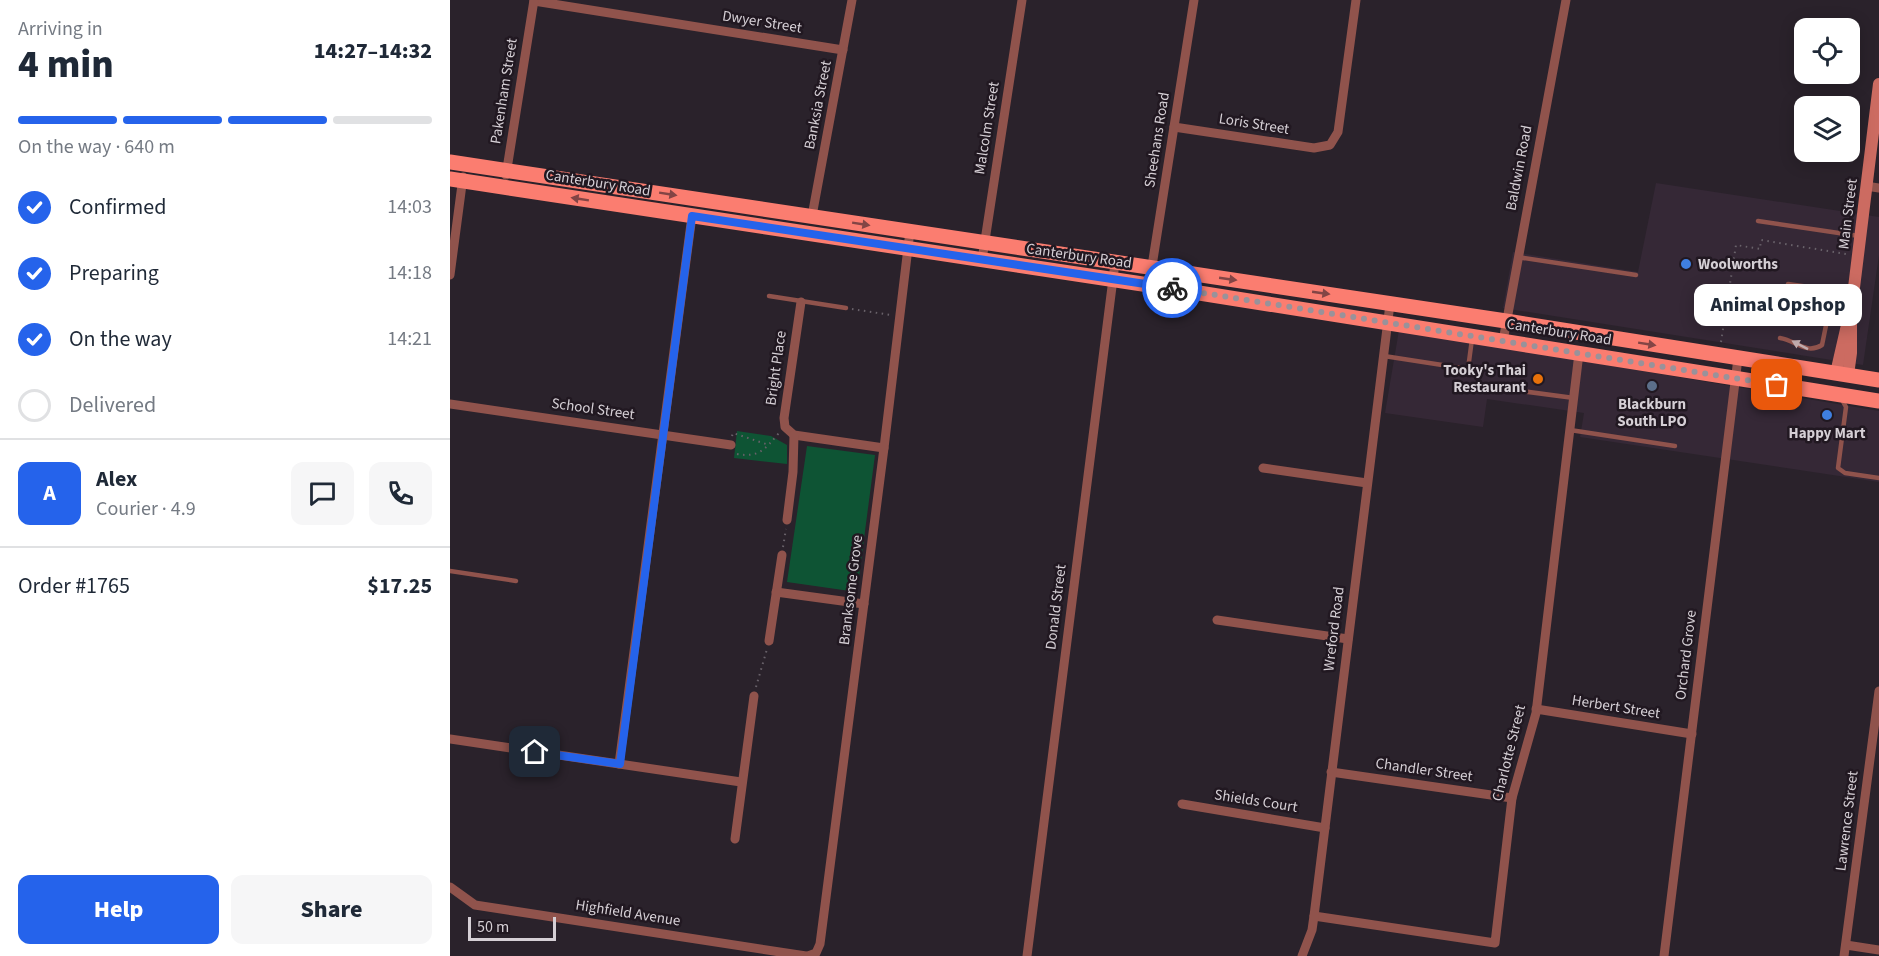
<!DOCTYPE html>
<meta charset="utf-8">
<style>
:root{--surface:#fff;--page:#f6f6f7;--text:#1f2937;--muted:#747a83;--line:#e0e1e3;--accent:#2563eb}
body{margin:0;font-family:"Source Sans 3",sans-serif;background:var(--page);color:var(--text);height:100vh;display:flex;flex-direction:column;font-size:22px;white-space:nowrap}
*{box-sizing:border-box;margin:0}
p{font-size:20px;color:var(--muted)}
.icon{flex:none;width:33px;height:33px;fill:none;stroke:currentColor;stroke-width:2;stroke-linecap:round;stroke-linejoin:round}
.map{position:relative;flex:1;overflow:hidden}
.sheet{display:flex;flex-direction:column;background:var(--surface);width:450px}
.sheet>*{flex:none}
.buttons{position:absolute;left:1344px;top:18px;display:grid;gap:12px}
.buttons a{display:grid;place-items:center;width:66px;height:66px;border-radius:12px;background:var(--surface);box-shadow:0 3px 15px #0003;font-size:30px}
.scale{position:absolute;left:18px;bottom:15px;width:88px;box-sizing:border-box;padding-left:6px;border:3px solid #d5cfd5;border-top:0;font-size:16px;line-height:21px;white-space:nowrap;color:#d5cfd5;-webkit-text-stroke:4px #211821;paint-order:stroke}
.pin{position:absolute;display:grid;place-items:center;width:51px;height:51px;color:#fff;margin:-26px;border-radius:12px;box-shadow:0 3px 9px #0006}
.courier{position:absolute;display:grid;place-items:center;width:60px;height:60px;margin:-30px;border:4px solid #2563eb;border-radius:50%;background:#fff;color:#222;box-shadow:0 2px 8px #0007}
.bubble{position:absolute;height:42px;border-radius:12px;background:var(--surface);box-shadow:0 3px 15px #0003;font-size:20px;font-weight:800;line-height:42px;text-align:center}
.head em{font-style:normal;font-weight:800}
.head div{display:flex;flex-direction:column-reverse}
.head{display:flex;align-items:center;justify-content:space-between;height:102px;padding:0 18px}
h1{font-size:39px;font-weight:800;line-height:45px}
.bar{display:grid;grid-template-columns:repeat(4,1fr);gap:9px 6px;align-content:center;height:72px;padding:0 18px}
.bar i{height:8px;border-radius:4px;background:var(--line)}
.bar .active{background:var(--accent)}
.bar p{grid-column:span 4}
.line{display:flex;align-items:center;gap:15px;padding:0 18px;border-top:2px solid var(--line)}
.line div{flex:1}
.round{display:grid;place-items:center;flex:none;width:63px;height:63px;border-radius:12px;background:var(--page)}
ol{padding:0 18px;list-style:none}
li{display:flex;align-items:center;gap:18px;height:66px}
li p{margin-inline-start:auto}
li .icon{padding:6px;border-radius:50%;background:var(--accent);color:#fff;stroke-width:4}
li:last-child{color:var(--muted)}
li i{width:33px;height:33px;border:3px solid var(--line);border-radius:50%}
.button{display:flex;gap:12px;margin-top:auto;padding:12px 18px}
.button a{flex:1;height:69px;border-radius:12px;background:var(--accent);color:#fff;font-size:24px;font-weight:800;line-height:69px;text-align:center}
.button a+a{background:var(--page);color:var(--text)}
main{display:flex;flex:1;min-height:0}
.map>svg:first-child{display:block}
.built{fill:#352836}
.green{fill:#0e5434}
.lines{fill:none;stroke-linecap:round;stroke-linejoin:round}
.path{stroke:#69626a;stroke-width:2;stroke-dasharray:1.5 4.5;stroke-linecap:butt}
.lane{stroke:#90534c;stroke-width:4.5}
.street{stroke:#90534c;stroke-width:9}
.secondary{stroke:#cc6b61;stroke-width:12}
.primary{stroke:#fb7d70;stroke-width:15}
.oneway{fill:#834545}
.oneway2{fill:#c0aaac}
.done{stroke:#99929a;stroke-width:6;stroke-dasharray:0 10.8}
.route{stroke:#2563eb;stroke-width:8}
.shop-dot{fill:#3f7fe0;stroke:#211821;stroke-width:2}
.food-dot{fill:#e8710a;stroke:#211821;stroke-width:2}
.service-dot{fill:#5c6f8a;stroke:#211821;stroke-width:2}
.labels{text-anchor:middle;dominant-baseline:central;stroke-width:5;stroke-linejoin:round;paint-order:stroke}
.street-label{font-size:15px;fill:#d5cfd5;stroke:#211821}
.poi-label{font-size:15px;font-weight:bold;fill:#d5cfd5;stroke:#211821}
</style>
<main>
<section class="sheet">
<div class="head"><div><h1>4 min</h1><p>Arriving in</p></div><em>14:27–14:32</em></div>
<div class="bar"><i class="active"></i><i class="active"></i><i class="active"></i><i></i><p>On the way · 640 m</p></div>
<ol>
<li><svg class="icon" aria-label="check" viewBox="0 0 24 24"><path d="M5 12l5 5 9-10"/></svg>Confirmed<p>14:03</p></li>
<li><svg class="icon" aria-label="check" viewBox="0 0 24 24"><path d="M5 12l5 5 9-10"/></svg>Preparing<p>14:18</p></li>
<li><svg class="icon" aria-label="check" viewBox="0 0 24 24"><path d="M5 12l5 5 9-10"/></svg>On the way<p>14:21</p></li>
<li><i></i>Delivered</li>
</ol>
<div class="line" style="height:108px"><b class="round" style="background:var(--accent);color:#fff">A</b><div><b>Alex</b><p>Courier · 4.9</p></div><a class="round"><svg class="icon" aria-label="chat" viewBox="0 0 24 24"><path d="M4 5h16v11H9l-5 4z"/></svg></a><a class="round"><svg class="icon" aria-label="phone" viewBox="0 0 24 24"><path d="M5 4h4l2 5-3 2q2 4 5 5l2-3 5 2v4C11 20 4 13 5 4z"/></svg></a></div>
<div class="line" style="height:78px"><div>Order #1765</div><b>$17.25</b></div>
<div class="button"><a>Help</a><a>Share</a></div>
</section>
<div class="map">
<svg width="1429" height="956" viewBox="0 0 1429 956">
<rect width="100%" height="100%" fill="#2a222b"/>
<g class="built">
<polygon points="1206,183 1429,217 1429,255 1413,365 1053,308 1063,252 1188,272"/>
<polygon points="949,330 1429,411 1429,482 1130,437 1134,413 1037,399 1033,427 935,413"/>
</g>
<g class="green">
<polygon points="287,431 321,436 337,445 337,464 284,458"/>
<polygon points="357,446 425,455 407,592 337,582"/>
</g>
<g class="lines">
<g class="path">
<polyline points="402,309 441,315"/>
<polyline points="1271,342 1286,245 1310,249 1311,240 1396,254"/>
<polyline points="282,436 283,433 319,445"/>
<path d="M287 454C309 458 315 449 329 433"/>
<polyline points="333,547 336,529"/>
<polyline points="306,687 317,649"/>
</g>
<g class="lane">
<polyline points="1308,221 1409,236"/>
<polyline points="1067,257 1186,275"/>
<polyline points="319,296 396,308"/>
<path d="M1330 338C1345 340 1356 355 1372 345L1381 301V296L1373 289 1338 284"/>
<polyline points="934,356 1018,369 1022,339"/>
<polyline points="1056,389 1124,398"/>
<polyline points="1391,398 1396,407 1388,468 1395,473 1429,478"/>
<polyline points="1120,430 1225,446"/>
<polyline points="0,571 66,581"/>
</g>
<g class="street">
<polyline points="84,1 393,50"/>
<polyline points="724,127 864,148 880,145 888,132 906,0"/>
<polyline points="56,175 84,0"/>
<polyline points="1416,186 1429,188"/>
<polyline points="362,216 402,0"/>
<polyline points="532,260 572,0"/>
<polyline points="0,275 13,177"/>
<polyline points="699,285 744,0"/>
<polyline points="351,302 334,418 335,427 344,435 434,448"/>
<polyline points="1053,341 1116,0"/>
<polyline points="0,404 281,445"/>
<polyline points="813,468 917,483"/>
<polyline points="337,520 343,472 344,435"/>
<polyline points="326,592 414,604"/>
<polyline points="767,620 898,639"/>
<polyline points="319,641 332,555"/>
<polyline points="1086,709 1242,734"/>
<polyline points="0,739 291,782"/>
<polyline points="169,764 242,216"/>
<polyline points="881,772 1062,798"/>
<polyline points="732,804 875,828"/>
<polyline points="285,839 304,696"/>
<polyline points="0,887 25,905 356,956"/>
<polyline points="864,916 1045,943 1062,798 1086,713 1129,353"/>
<polyline points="1396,945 1429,950"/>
<polyline points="358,956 366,953 370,944 434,448 460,231"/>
<polyline points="577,956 665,263"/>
<polyline points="852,956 862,930 864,916 940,304"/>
<polyline points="1214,956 1288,358"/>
<polyline points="1394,956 1429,691"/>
</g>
<g class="secondary">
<polyline points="1386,373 1397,325"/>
<polyline points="1398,375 1401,353 1401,312 1429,84"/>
</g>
<g class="primary">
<polyline points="0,162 1056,321 1429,380"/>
<polyline points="0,179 699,285 1429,401"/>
</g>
</g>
<defs><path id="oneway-solid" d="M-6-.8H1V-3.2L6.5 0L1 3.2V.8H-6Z" transform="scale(1.5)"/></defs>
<g class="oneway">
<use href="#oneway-solid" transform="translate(218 194) rotate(9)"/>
<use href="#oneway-solid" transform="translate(130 199) rotate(-171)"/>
<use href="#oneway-solid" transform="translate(411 224) rotate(9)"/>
<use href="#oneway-solid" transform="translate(778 279) rotate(8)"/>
<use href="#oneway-solid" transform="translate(871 293) rotate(8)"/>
<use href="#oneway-solid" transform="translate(1197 344) rotate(9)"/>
</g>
<use class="oneway2" href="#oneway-solid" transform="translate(1350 345) rotate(-153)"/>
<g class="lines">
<polyline class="done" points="722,288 1327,385"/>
<polyline class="route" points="85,752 170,764 242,216 722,288"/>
</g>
<g class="shop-dot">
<circle cx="1236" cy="264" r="6"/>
<circle cx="1377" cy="415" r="6"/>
</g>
<circle class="food-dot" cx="1088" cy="379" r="6"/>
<circle class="service-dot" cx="1202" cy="386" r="6"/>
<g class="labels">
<g class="street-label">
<text transform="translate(312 22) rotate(9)">Dwyer Street</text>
<text transform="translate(54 91) rotate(-81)">Pakenham Street</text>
<text transform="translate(368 105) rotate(-79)">Banksia Street</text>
<text transform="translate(804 124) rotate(9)">Loris Street</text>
<text transform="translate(537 128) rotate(-81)">Malcolm Street</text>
<text transform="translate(707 140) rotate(-81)">Sheehans Road</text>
<text transform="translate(1069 168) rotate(-79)">Baldwin Road</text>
<text transform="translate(148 183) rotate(9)">Canterbury Road</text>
<text transform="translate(1398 214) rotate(-83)">Main Street</text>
<text transform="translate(629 256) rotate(8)">Canterbury Road</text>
<text transform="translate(1109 332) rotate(9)">Canterbury Road</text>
<text transform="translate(326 368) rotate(-82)">Bright Place</text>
<text transform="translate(143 409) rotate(8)">School Street</text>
<text transform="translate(401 590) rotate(-83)">Branksome Grove</text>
<text transform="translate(606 607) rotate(-83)">Donald Street</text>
<text transform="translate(884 629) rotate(-83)">Wreford Road</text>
<text transform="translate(1236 655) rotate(-83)">Orchard Grove</text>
<text transform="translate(1166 707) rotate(9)">Herbert Street</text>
<text transform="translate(1059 753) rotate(-76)">Charlotte Street</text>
<text transform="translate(974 770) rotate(8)">Chandler Street</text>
<text transform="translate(806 801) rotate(9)">Shields Court</text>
<text transform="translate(1397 821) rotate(-83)">Lawrence Street</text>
<text transform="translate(178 913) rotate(9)">Highfield Avenue</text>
</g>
<g class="poi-label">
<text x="1248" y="264" text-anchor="start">Woolworths</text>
<text x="1076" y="370" text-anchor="end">Tooky's Thai<tspan x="1076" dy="17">Restaurant</tspan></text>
<text x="1202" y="404">Blackburn<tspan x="1202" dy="17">South LPO</tspan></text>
<text x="1377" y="433">Happy Mart</text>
</g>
</g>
</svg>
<div class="buttons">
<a><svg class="icon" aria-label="locate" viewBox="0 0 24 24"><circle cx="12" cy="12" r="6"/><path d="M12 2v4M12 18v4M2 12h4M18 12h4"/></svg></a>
<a><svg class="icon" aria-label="layers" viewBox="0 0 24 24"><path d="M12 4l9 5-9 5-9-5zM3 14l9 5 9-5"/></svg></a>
</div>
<div class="scale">50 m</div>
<div class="pin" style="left:1327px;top:385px;background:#ea580c"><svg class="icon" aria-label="bag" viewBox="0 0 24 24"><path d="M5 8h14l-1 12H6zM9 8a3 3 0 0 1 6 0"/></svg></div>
<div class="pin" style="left:85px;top:752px;background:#1f2937"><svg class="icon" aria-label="home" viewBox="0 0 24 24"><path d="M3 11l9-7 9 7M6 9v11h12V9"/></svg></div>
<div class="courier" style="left:722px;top:288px"><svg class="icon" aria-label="bike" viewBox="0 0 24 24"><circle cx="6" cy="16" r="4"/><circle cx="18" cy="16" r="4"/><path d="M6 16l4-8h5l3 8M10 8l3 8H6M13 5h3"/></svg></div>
<div class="bubble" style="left:1244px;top:284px;width:168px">Animal Opshop</div>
</div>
</main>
